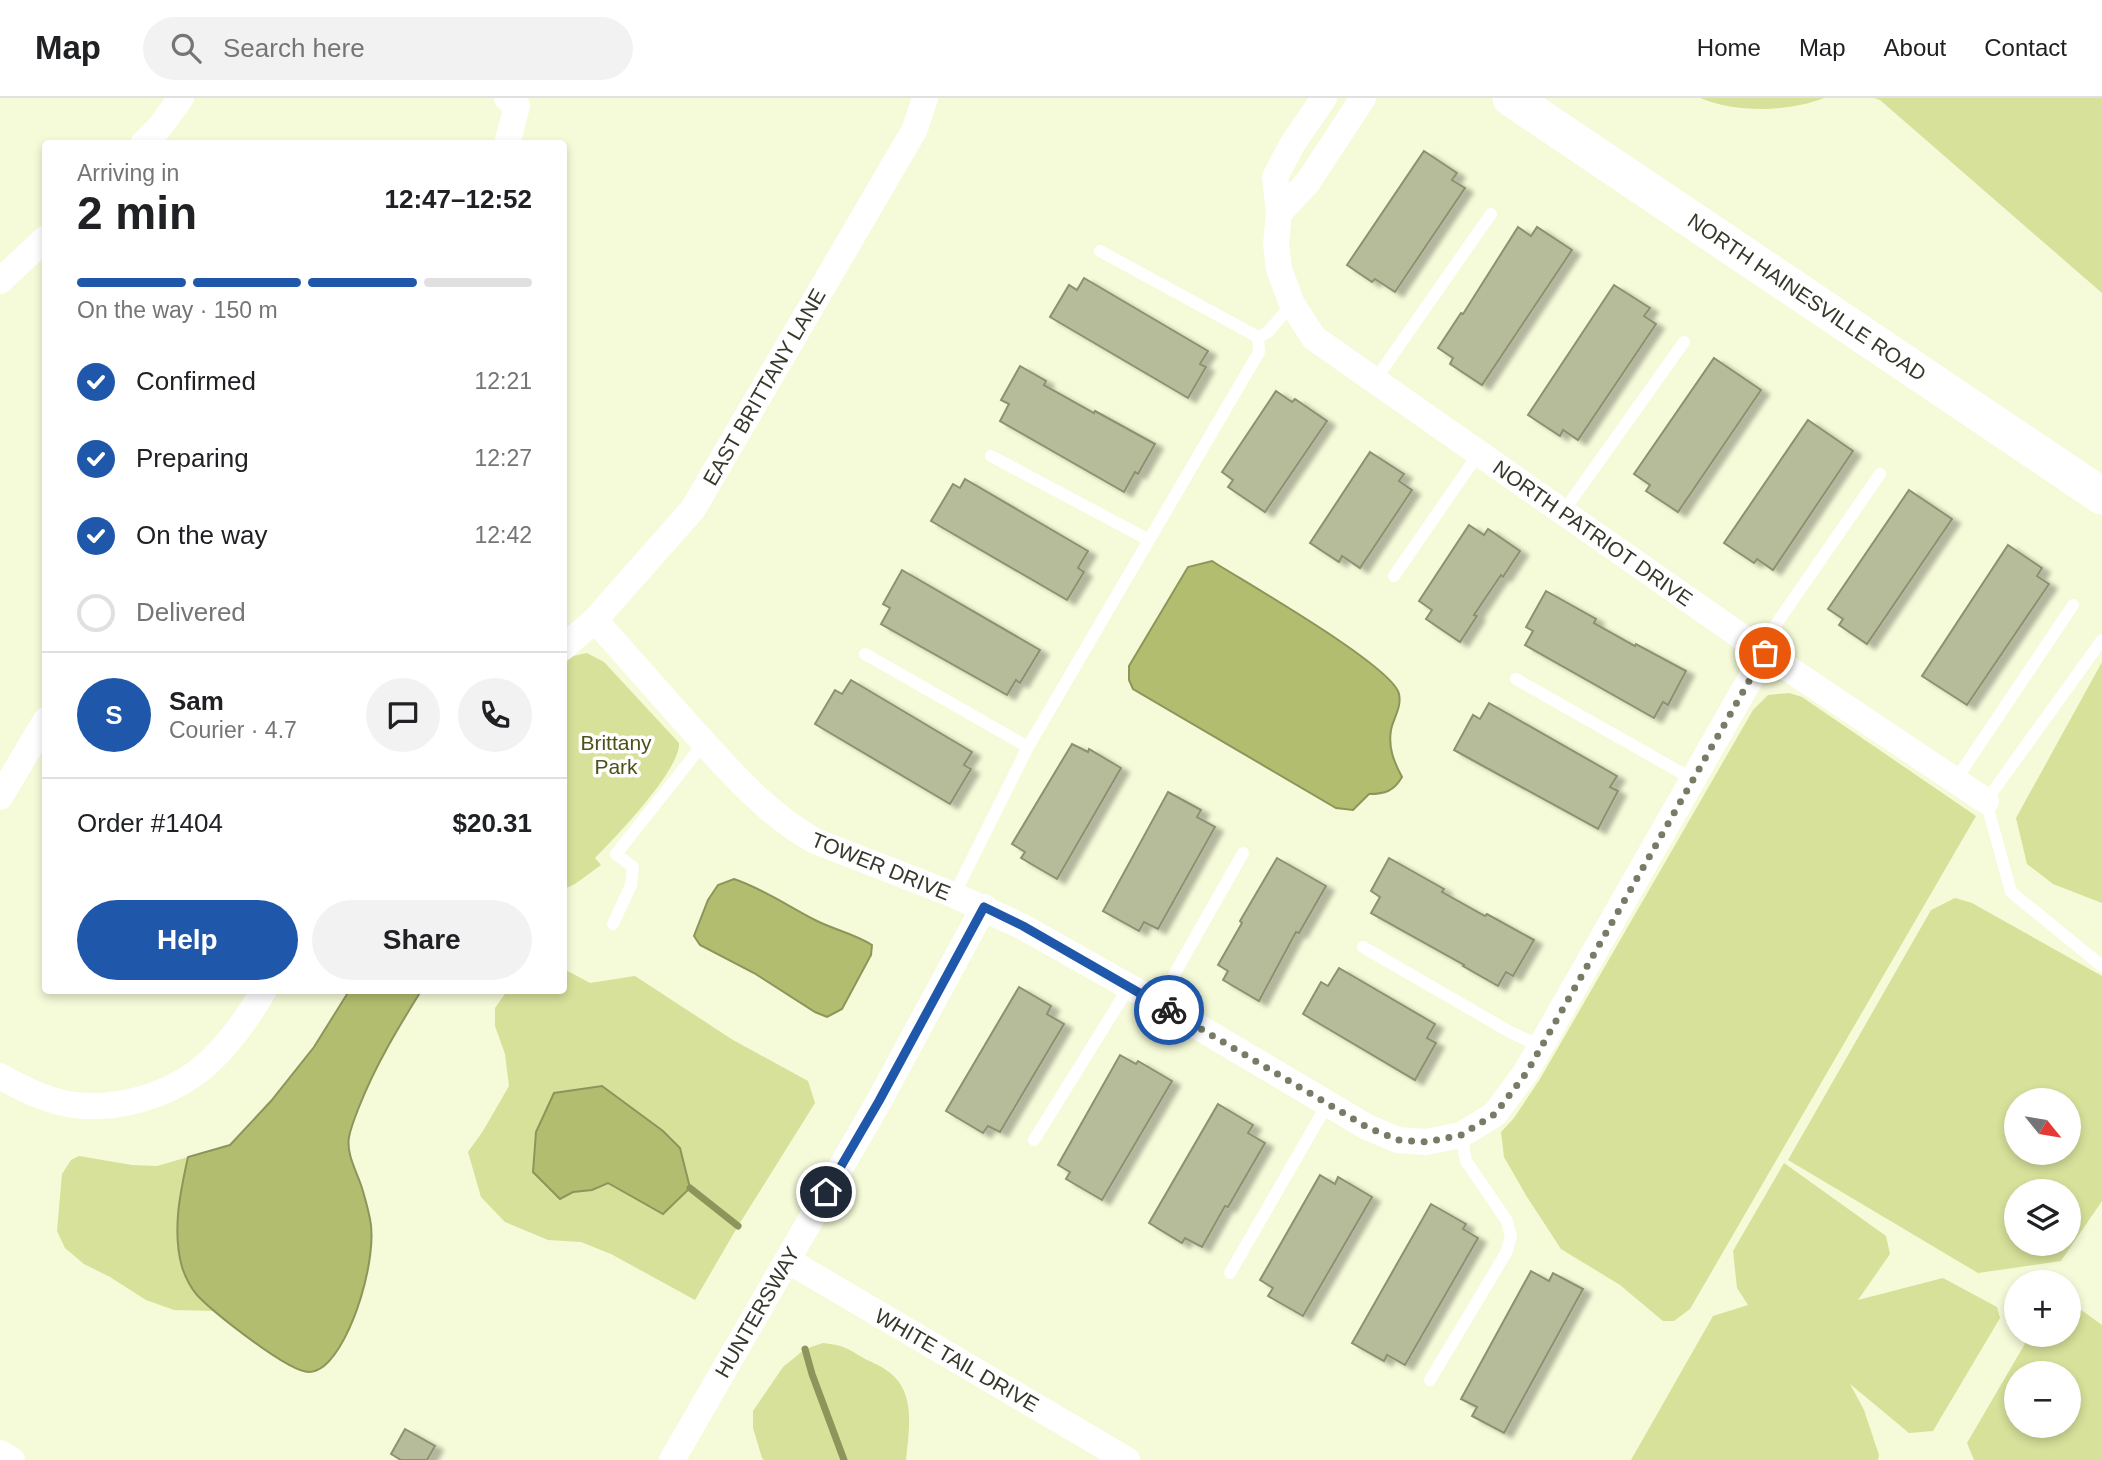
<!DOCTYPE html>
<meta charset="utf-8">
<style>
:root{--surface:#fff;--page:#f2f2f2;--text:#202124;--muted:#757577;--line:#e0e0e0;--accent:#1f58aa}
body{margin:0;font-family:Arial,sans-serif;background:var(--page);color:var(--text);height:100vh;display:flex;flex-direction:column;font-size:26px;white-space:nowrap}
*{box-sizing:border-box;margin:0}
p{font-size:23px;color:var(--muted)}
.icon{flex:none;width:38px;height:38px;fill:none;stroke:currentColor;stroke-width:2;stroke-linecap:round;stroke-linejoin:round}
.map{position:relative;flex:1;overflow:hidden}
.side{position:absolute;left:42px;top:42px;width:525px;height:854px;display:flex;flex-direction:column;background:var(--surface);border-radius:7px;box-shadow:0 4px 10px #0003}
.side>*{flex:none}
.needle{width:46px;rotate:120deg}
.buttons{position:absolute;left:2004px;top:990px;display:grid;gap:14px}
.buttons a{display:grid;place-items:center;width:77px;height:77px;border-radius:50%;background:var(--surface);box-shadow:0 4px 10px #0003;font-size:35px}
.pin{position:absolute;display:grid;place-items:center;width:60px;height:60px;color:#fff;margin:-30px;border:4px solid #fff;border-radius:50%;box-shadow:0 2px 7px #0007}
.courier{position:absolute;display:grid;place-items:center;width:70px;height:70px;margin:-35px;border:5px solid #1f58aa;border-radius:50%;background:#fff;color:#222;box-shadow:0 2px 9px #0007}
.summary em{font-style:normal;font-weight:600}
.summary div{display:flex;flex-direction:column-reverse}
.summary{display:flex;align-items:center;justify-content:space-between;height:119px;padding:0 35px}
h1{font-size:46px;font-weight:600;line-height:52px}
.bar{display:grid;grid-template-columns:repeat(4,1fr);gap:10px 7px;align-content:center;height:84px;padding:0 35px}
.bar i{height:9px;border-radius:5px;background:var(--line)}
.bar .current{background:var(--accent)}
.bar p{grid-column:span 4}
.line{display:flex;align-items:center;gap:18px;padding:0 35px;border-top:2px solid var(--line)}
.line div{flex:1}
.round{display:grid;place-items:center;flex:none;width:74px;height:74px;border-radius:37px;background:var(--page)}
ol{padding:0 35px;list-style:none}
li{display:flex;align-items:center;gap:21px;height:77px}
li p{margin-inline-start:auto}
li .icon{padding:7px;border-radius:50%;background:var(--accent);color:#fff;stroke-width:4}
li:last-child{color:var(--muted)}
li i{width:38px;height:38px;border:4px solid var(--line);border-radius:50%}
.primary-button{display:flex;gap:14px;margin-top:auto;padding:14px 35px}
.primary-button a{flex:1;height:80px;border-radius:42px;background:var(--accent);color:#fff;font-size:28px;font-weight:600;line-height:80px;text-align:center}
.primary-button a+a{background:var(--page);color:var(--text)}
header{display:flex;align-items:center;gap:42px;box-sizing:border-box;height:98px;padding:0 35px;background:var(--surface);border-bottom:2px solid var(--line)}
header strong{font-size:33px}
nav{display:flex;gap:38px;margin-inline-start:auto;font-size:24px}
.search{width:490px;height:63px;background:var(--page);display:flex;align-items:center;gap:18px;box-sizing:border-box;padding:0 24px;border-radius:38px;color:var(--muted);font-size:26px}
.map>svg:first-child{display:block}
.green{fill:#d7e19a;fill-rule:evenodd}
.water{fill:#b3bd6f;stroke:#8d955a;stroke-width:2}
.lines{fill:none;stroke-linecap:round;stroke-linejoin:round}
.stream{stroke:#8d955a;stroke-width:7}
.building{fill:#b6bb9a;stroke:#8c9172;stroke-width:2;filter:url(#shadow)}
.service{stroke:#fff;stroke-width:12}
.minor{stroke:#fff;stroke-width:26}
.secondary{stroke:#fff;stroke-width:37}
.done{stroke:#787c67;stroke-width:7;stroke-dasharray:0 12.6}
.route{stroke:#1f58aa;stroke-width:9}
.labels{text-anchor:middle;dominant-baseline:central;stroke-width:7;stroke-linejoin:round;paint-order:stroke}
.street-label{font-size:21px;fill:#35382a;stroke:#fff}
.park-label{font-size:21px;fill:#4b5117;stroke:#fff}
</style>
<header>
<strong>Map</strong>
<div class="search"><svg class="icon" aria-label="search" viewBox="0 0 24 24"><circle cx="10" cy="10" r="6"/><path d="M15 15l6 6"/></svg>Search here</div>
<nav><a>Home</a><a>Map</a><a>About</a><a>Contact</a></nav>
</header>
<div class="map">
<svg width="2102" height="1362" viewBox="0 0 2102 1362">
<defs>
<filter id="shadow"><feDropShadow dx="8" dy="4.5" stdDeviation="2" flood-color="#0004"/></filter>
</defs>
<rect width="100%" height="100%" fill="#f5fad8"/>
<g class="green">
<path d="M1700 0H1824C1788 14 1736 15 1700 0Z"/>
<polygon points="1874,0 2102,0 2102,195 1880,2"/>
<path d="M587 555 604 564 679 645C681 671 615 740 595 760L601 767 575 786 564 791V566L573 558Z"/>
<polygon points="2102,564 2102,805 2053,786 2027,766 2016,720"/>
<polygon points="1789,595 1802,599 1976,718 1690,1211 1674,1223 1663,1223 1620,1187 1561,1151 1527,1099 1504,1059 1501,1034 1514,1020 1540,981 1753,612 1768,597"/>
<path d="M1955 800 1972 805 2102 878V1103L2061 1163 1978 1175 1788 1062 1931 812ZM2016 1003H2068V1055H2016ZM2016 1094H2068V1146H2016Z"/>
<path d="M564 871 590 885 635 878 733 942 808 983 815 1005 738 1128 695 1202 611 1156 581 1144 548 1142 505 1124 481 1099 468 1054 483 1033 509 988 505 956 495 928V910L507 893 564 892ZM601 989 663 1033 680 1050 632 1098 608 1085 592 1092 573 1094Z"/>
<path d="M79 1058 132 1067 157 1068 188 1059C179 1102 166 1155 194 1194 199 1201 208 1207 215 1213L174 1212 146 1202 110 1179 84 1166 65 1150 57 1133 62 1076 71 1062Z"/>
<polygon points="1784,1065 1886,1138 1890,1156 1858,1202 1943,1180 1997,1209 2000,1220 1933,1333 1909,1335 1850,1286 1864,1312 1879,1357 1878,1362 1631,1362 1713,1218 1748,1207 1737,1190 1733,1153"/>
<path d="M2073 1206 2102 1227V1362H1974L1967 1345 2030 1237H2068L2069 1207ZM2016 1276H2068V1328H2016Z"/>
<path d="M823 1245C844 1247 850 1252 867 1262 874 1265 881 1268 886 1272 917 1292 909 1331 906 1362H764L762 1360 753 1330V1313L783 1269 805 1251Z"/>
</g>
<g class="water">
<path d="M1212 463C1243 483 1393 568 1399 596 1402 609 1393 621 1391 632 1388 650 1394 664 1402 679 1394 693 1385 696 1369 696L1353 712 1336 710 1133 591 1129 582V568L1188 469Z"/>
<path d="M734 781C764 791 789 809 817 823 835 832 855 836 872 847L871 857 842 911 827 919 815 914 754 875 700 847 694 838 708 802 718 787Z"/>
<path d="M349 893H421C398 930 375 968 359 1009 355 1019 351 1029 349 1039 346 1056 357 1074 362 1090 365 1100 368 1111 370 1121 378 1158 353 1244 324 1268 320 1271 314 1274 309 1274 288 1274 213 1214 197 1197 191 1190 185 1178 182 1169 172 1133 180 1095 188 1059L230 1047 271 1003 314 949Z"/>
<polygon points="602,988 663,1033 680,1050 690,1090 663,1116 608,1085 592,1092 573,1094 560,1101 533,1074 536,1034 554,995"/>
</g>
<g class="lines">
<g class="stream">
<polyline points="690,1090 738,1128"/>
<polyline points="805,1251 812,1276 844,1362"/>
</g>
</g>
<g class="building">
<polygon points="1424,53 1457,75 1452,82 1465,90 1395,194 1375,181 1372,184 1347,167"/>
<polygon points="1518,129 1531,138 1537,129 1572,152 1482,287 1450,266 1453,260 1438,250 1461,215 1463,216"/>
<polygon points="1084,180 1208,253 1200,266 1206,269 1188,300 1050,219 1069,187 1077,192"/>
<polygon points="1614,187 1650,210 1644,218 1656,226 1578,342 1563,332 1560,338 1528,317"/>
<polygon points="1714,260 1761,292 1678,414 1646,393 1650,387 1634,376"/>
<polygon points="1020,268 1046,283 1044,287 1094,315 1095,313 1155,346 1138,376 1135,374 1124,394 1000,323 1009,306 1001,302"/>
<polygon points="1276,293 1292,304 1295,301 1327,323 1265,414 1228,389 1233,382 1222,374"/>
<polygon points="1808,322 1853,353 1773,472 1757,461 1754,465 1724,445"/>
<polygon points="1370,354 1404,376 1399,383 1412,392 1360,470 1342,458 1339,464 1310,445"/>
<polygon points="965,381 1088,453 1078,470 1084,474 1067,502 931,423 953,386 960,390"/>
<polygon points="1909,392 1952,421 1867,546 1839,527 1843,521 1828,511"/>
<polygon points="1469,427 1484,437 1488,431 1520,453 1503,479 1501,477 1474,517 1477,518 1460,544 1426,521 1432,512 1419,503"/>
<polygon points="2008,447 2042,470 2037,478 2049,486 1967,607 1922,578"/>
<polygon points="902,472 1040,552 1020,585 1016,582 1007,597 881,526 890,510 883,506"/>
<polygon points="1546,493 1596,521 1594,525 1635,548 1636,546 1686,573 1668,607 1663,604 1654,620 1525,547 1533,533 1526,529"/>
<polygon points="851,582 972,654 964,667 971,671 950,706 815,626 835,592 842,596"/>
<polygon points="1489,605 1617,678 1610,689 1618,693 1598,731 1454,652 1473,617 1480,621"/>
<polygon points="1072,646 1088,654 1089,651 1121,670 1057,781 1021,760 1025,754 1012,746"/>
<polygon points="1168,694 1201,712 1197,719 1215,729 1158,831 1144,824 1139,833 1103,813"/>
<polygon points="1277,760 1326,788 1299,835 1296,834 1259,903 1223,882 1228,873 1218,867 1242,825 1240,823"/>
<polygon points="1389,760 1444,791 1442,794 1485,818 1487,816 1534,842 1513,878 1506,874 1498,888 1463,868 1464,867 1371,815 1380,799 1371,793"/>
<polygon points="1339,870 1435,926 1427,940 1436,945 1415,982 1303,916 1321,884 1328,888"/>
<polygon points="1019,889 1051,908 1047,916 1064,926 1000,1034 988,1028 983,1035 946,1013"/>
<polygon points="1120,957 1136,966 1138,963 1172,983 1102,1102 1066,1081 1070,1074 1058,1067"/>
<polygon points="1218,1006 1253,1027 1248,1035 1265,1045 1228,1109 1225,1108 1202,1149 1185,1140 1182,1145 1149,1125"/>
<polygon points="1320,1077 1335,1086 1338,1079 1372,1099 1303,1218 1268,1198 1273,1190 1260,1182"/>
<polygon points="1431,1106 1466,1126 1463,1131 1478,1140 1405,1267 1387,1257 1384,1263 1352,1245"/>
<polygon points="1531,1173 1549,1183 1553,1175 1583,1191 1504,1335 1472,1318 1477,1309 1461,1301"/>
<polygon points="405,1331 435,1348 427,1362 401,1362 391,1356"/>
</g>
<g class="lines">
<g class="service">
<polyline points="1100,153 1258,239"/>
<polyline points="1375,282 1491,116"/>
<polyline points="991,358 1149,442"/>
<polyline points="1563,414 1684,244"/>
<polyline points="1394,478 1479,355"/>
<polyline points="2102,542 1986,703 2011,794 2102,868"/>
<polyline points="1759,551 1880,376"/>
<polyline points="865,556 1028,649"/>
<polyline points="1516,581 1694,682"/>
<polyline points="1955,683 2073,507"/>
<polyline points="954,797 1028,649 1259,254 1258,239 1268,234 1292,206"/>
<polyline points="613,826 631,787 633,769 616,756 704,645"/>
<polyline points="1363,849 1510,934 1542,949"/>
<polyline points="1158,905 1243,755"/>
<polyline points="1034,1042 1129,889"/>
<polyline points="1230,1175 1328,1005"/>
<polyline points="1430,1282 1506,1155 1511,1139 1507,1123 1466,1063 1461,1037"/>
</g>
<g class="minor">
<polyline points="507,0 517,8 507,46"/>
<polyline points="1324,0 1293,45 1275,79 1279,115 1276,146 1279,171 1292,206 1314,240 1759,551 1986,703"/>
<polyline points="143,46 159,30 181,0"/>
<polyline points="1279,115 1308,84 1363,0"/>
<polyline points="0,183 46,140"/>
<path d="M595 522C626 557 657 592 688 627 727 670 764 714 815 743L954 797 1023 829 1158 905 1367 1029 1398 1042 1426 1044 1461 1037 1495 1016 1526 974 1765 555"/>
<polyline points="564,549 595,522 693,411 915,31 925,0"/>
<polyline points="0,699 46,622"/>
<path d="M0 978C22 991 48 1004 75 1007 116 1012 163 999 196 975 223 955 247 921 264 892"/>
<polyline points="787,1162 1127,1362"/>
<polyline points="0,1355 12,1362"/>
<polyline points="672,1362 879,1003 984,809"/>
</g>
<polyline class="secondary" points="1511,0 2102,398"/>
</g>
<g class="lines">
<polyline class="done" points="1169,912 1367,1029 1398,1042 1426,1044 1461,1037 1495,1016 1527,974 1765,555"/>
<polyline class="route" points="826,1094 879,1003 984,809 1023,828 1169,912"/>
</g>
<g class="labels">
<g class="street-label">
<text transform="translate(1807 199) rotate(34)">NORTH HAINESVILLE ROAD</text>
<text transform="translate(764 289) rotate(-60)">EAST BRITTANY LANE</text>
<text transform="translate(1593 435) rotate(35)">NORTH PATRIOT DRIVE</text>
<text transform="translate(881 768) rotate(22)">TOWER DRIVE</text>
<text transform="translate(757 1214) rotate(-60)">HUNTERSWAY</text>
<text transform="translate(957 1262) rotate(30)">WHITE TAIL DRIVE</text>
</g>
<g class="park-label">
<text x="616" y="644">Brittany<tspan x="616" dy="24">Park</tspan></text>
</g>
</g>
</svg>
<div class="buttons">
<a><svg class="needle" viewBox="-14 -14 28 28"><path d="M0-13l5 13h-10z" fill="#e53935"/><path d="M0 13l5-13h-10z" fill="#757577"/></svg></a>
<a><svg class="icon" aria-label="layers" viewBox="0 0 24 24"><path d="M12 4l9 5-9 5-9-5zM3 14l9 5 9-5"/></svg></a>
<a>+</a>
<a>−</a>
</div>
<div class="pin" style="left:1765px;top:555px;background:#ea580c"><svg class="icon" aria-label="bag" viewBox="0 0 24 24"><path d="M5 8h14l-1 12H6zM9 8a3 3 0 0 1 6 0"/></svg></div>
<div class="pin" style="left:826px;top:1094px;background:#1f2937"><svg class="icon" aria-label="home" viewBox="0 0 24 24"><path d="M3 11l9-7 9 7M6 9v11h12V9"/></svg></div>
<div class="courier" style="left:1169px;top:912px"><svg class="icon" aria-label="bike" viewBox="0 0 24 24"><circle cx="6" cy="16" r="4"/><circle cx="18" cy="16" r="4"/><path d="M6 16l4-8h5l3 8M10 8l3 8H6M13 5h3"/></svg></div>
<section class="side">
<div class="summary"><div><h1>2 min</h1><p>Arriving in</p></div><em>12:47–12:52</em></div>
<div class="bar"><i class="current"></i><i class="current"></i><i class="current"></i><i></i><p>On the way · 150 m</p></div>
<ol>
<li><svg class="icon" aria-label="check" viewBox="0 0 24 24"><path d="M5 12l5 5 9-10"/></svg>Confirmed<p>12:21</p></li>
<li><svg class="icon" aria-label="check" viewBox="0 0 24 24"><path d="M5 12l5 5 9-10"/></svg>Preparing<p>12:27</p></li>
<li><svg class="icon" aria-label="check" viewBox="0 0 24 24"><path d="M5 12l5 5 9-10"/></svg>On the way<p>12:42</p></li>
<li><i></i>Delivered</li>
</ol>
<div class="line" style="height:126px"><b class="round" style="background:var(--accent);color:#fff">S</b><div><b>Sam</b><p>Courier · 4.7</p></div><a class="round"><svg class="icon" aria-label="chat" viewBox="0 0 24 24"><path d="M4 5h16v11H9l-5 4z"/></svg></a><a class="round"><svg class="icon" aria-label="phone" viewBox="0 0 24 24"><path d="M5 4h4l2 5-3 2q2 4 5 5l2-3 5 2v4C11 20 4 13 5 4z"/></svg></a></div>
<div class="line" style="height:91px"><div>Order #1404</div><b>$20.31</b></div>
<div class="primary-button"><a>Help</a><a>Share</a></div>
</section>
</div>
